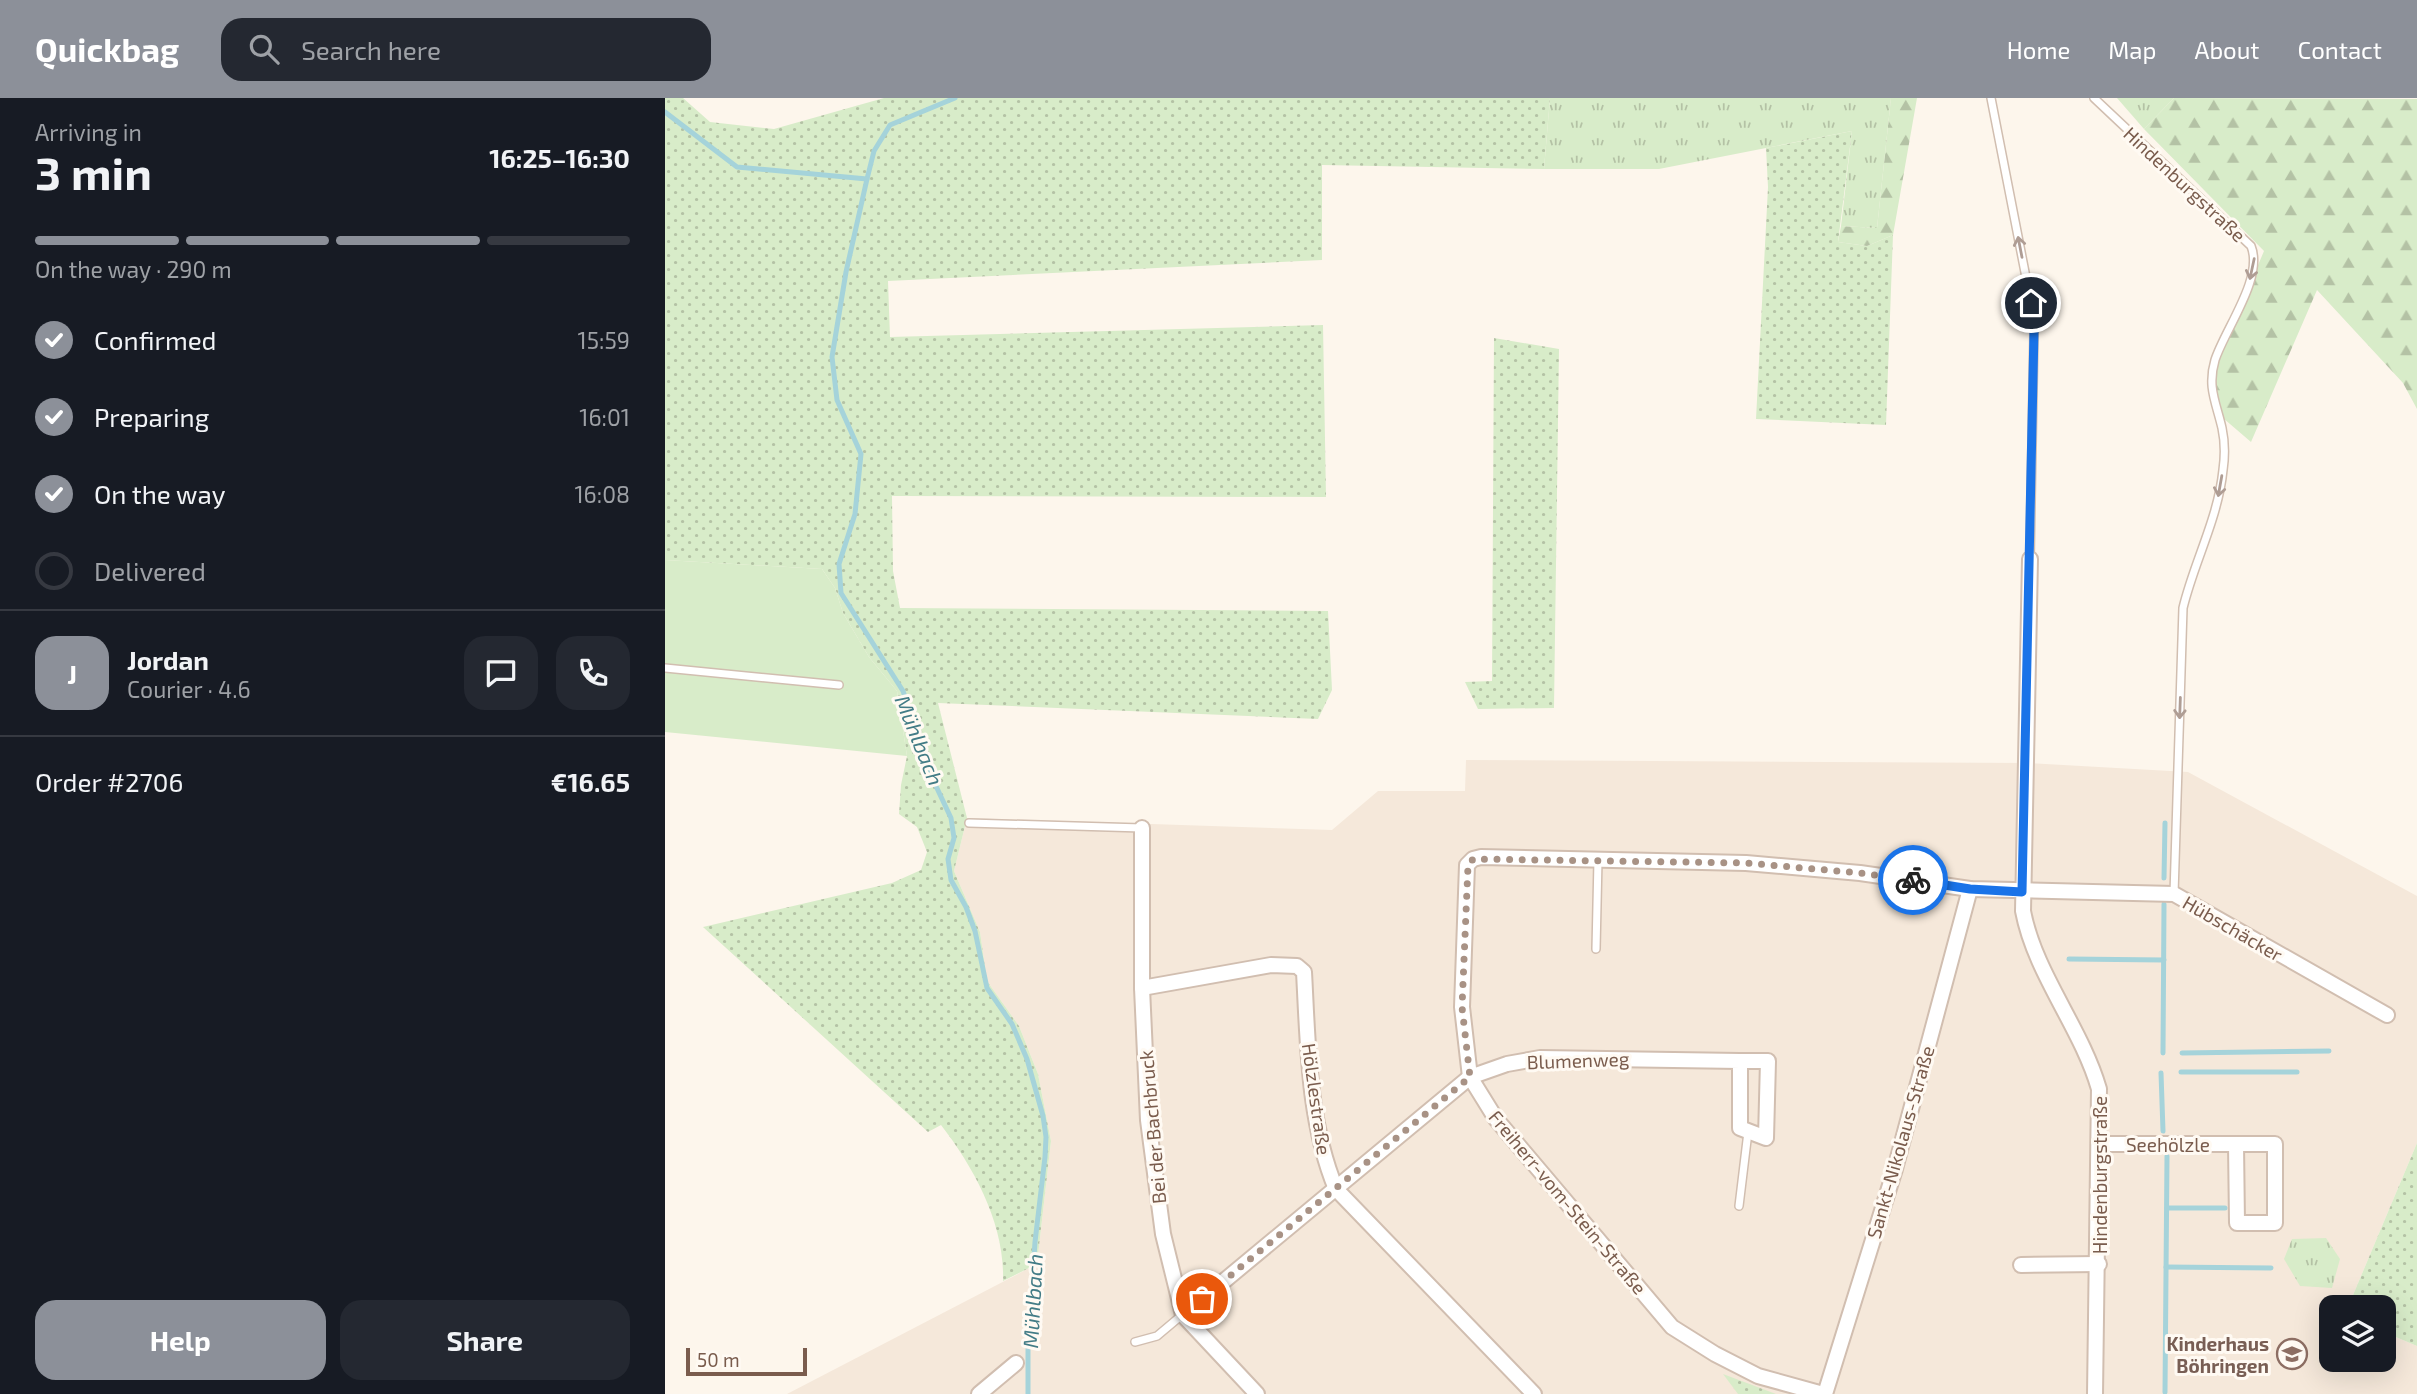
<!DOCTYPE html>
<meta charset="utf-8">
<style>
:root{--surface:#171b24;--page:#242831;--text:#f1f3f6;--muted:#9ea1a6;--line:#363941;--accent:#8c9099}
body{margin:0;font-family:"Exo 2",sans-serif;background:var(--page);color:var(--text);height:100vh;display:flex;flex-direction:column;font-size:26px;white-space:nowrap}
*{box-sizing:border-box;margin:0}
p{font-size:23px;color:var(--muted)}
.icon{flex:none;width:38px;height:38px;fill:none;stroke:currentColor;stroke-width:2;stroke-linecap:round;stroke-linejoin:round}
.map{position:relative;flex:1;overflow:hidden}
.side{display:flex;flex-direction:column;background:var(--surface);width:665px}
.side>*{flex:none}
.buttons{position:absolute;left:1654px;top:1197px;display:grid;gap:14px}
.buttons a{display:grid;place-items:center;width:77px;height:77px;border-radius:14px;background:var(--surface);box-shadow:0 7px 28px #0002;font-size:35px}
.scale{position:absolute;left:21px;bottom:18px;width:121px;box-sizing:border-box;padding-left:7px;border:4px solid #7a5c4d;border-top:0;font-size:19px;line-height:24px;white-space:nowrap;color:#7a5c4d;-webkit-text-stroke:5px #fffaf3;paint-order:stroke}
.pin{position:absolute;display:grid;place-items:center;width:60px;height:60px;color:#fff;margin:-30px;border:4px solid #fff;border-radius:50%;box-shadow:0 2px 7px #0007}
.courier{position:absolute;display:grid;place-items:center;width:70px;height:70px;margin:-35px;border:5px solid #1a73e8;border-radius:50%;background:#fff;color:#222;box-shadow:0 2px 9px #0007}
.summary em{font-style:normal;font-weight:700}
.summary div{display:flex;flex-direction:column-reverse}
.summary{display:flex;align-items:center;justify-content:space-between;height:119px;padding:0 35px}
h1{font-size:46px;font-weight:700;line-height:52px}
.bar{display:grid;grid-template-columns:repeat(4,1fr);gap:10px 7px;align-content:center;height:84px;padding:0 35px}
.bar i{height:9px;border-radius:5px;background:var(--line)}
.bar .current{background:var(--accent)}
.bar p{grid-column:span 4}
.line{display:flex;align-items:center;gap:18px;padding:0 35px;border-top:2px solid var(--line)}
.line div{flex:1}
.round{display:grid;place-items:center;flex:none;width:74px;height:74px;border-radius:21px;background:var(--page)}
ol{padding:0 35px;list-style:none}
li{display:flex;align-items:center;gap:21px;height:77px}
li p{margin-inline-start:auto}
li .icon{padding:7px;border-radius:50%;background:var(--accent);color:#fff;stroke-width:4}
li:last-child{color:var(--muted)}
li i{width:38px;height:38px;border:4px solid var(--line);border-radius:50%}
.cta{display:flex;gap:14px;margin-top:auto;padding:14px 35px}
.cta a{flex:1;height:80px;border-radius:21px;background:var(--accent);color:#fff;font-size:28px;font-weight:700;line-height:80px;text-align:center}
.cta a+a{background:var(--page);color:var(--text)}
header{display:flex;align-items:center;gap:42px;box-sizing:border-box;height:98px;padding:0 35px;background:var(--accent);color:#fff}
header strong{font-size:33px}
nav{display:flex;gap:38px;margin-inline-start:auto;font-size:24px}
.search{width:490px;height:63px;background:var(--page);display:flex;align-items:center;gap:18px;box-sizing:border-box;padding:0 24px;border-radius:21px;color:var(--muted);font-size:26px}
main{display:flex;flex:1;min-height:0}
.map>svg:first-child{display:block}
.residential{fill:#f5e8da}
.grass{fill:url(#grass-dots)}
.forest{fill:url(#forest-firs)}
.park{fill:url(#park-tufts)}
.garden{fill:#d8ecc9}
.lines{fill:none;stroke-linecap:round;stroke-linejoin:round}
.stream{stroke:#a5d3da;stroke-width:5}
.lane-casing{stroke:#d1beb0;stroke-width:10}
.street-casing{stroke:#d1beb0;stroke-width:18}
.lane{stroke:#fff;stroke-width:7}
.street{stroke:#fff;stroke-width:14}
.oneway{stroke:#af9d94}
.done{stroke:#a89285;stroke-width:7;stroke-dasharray:0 12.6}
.route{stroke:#1a73e8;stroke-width:9}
.labels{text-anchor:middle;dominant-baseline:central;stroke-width:6;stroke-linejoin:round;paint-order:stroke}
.street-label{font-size:19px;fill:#7a5c4d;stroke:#fffaf3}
.education-label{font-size:19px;font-weight:bold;fill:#785e54;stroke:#fffaf3;text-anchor:end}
.water-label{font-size:21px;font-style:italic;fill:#437c86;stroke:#fffaf3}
</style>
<header>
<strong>Quickbag</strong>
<div class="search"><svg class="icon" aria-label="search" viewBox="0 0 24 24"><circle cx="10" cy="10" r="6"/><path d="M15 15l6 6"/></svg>Search here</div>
<nav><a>Home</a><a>Map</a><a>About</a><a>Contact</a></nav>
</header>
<main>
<section class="side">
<div class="summary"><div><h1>3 min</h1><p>Arriving in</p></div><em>16:25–16:30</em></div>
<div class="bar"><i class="current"></i><i class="current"></i><i class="current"></i><i></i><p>On the way · 290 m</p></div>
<ol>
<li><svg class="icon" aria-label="check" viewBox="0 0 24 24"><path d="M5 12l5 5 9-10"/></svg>Confirmed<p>15:59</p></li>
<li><svg class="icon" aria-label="check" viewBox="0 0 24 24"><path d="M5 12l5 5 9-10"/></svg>Preparing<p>16:01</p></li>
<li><svg class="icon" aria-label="check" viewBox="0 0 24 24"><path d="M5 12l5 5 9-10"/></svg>On the way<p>16:08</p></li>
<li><i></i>Delivered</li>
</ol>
<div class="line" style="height:126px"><b class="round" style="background:var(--accent);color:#fff">J</b><div><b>Jordan</b><p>Courier · 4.6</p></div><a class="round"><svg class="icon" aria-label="chat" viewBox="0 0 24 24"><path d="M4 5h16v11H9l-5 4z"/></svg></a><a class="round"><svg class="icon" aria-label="phone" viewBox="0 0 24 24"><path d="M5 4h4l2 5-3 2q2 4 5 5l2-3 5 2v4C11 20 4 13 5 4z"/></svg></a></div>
<div class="line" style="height:91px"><div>Order #2706</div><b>€16.65</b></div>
<div class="cta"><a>Help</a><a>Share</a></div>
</section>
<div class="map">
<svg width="1752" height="1296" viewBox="0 0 1752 1296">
<defs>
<pattern id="grass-dots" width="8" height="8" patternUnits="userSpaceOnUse" patternTransform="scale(1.75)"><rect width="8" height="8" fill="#d8ecc9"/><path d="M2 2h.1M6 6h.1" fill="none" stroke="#b4c2a5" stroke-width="1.8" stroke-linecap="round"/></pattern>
<pattern id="forest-firs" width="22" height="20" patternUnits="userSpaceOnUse" patternTransform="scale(1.75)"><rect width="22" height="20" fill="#d8ecc9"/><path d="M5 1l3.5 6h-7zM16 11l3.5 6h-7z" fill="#b4c2a5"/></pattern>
<pattern id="park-tufts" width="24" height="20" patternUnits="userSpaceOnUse" patternTransform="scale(1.75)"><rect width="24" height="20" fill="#d8ecc9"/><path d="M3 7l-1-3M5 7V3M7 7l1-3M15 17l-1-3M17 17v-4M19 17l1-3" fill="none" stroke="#b4c2a5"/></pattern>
</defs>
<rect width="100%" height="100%" fill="#fdf6ec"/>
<polygon class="residential" points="801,662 1364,665 1523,674 1752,798 1752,1045 1683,1209 1666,1209 1666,1262 1718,1262 1719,1234 1752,1248 1752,1296 122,1296 372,1166 386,1043 373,976 354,928 322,883 315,834 289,773 302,720 667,732 713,693 800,693"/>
<g class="grass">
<path d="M0 0H18L45 24 109 31 219 0H885L879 71 657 67V162L223 183 225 239 658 227 661 399 227 398 228 473 235 510 663 513 667 592 653 621 273 605 302 720 289 773 315 834 322 883 354 928 373 976 386 1043 372 1166 338 1183C340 1127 310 1071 276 1027L263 1034 38 829 227 785 256 772 262 754 252 729 234 716 236 687 242 658 232 593 204 559 178 515 170 490 157 471 0 462Z"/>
<polygon points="1187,33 1173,144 1202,148 1228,137 1221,327 1091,321 1103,89 1101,50"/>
<polygon points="829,240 894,251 889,610 813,611 800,584 827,583"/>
<polygon points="1752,1045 1752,1248 1719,1234 1718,1209 1683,1209"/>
<polygon points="1058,1276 1111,1296 1112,1296 1073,1296"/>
</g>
<g class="forest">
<polygon points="1226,0 1252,0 1228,137 1202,148 1173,144 1176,128 1212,130"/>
<polygon points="1509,0 1752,1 1752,311 1738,285 1652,192 1586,344 1558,320 1547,276 1599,153 1479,31"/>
</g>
<g class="park">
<polygon points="885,0 1226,0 1212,130 1176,128 1187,33 994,71 879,71"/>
<polygon points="1452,0 1509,0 1479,31"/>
<polygon points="1661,1140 1675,1161 1667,1190 1635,1188 1619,1161 1627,1141"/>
</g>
<polygon class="garden" points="0,462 157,471 170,490 178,515 204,559 232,593 242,658 0,634"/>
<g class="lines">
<g class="stream">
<polyline points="290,0 225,27 209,53 202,81 181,174 167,259 172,302 196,356 190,416 174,466 176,495 238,593 270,686 286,720 289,740 283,761 286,782 301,809 310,833 322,890 347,926 362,961 378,1018 381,1039 380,1059 370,1144 363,1252 363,1296"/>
<polyline points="0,14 72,69 202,81"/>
<polyline points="1499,780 1500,725"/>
<polyline points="1404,861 1499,862"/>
<polyline points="1498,955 1499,806"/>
<polyline points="1517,955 1664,953"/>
<polyline points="1516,974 1632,974"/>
<polyline points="1496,975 1498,1033"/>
<polyline points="1502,1110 1560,1110"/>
<polyline points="1501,1169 1606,1170"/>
<polyline points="1500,1294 1502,1058"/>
</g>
<g class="lane-casing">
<g id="lane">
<polyline points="1326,0 1366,205 1369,233 1365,461"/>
<path d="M1429 0 1586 148C1599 180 1560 231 1550 262 1542 289 1551 304 1557 330 1560 344 1560 358 1558 372 1553 421 1529 464 1518 510L1509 796"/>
<polyline points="0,570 174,587"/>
<polyline points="304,725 477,730"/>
<polyline points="931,851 933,762"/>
<polyline points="1074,1108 1083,1034"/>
<polyline points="470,1244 492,1238 517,1217"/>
</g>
</g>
<g class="street-casing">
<g id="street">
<path d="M1365 461 1358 813C1370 876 1416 929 1434 991L1430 1296"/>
<polyline points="477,730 477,890 483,1022 498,1136 518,1217 592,1296"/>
<path d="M477 890 606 867 632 868 639 874C643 946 643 1024 671 1091L869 1296"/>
<path d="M1434 1046C1493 1046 1551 1046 1610 1046V1125H1572L1571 1046"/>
<polyline points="1356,1167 1434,1166"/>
<polyline points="518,1217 805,979 842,966 875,960 1075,963 1075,1030 1101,1040 1103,963 1075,963"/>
<polyline points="314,1296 351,1265"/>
<polyline points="1158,1296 1093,1278 1050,1256 1007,1229 831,1021 805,979 797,909 802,767 808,761 816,759 1081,765 1195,775 1305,791 1509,796 1722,917"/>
<polyline points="1160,1296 1230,1071 1305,791"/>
</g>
</g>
<use href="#lane" class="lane"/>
<use href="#street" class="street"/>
</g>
<defs><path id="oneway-shaft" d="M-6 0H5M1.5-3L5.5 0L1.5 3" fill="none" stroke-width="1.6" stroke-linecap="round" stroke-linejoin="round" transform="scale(1.75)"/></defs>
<g class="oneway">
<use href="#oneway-shaft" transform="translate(1355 149) rotate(-101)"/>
<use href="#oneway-shaft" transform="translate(1587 171) rotate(102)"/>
<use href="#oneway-shaft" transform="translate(1555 388) rotate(100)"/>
<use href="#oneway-shaft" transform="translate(1515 610) rotate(92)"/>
</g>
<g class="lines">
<polyline class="done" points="537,1201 805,979 797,909 803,768 808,761 1081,765 1195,775 1248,782"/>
<polyline class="route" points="1248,782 1305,791 1357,794 1369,233 1366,205"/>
</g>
<defs>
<g id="school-ring" transform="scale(1.575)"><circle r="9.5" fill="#fffaf3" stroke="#8d6e63" stroke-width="1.5"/><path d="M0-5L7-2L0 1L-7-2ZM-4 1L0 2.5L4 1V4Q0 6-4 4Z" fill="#8d6e63"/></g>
</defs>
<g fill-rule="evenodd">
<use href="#school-ring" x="1627" y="1256"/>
</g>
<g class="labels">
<g class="street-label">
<text transform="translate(1520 86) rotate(43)">Hindenburgstraße</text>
<text transform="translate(1568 830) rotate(30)">Hübschäcker</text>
<text transform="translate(913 962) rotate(-2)">Blumenweg</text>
<text transform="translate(652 1001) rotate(82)">Hölzlestraße</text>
<text transform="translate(487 1029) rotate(-95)">Bei der Bachbruck</text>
<text transform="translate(1235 1044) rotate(-74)">Sankt-Nikolaus-Straße</text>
<text x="1503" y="1046">Seehölzle</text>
<text transform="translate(1434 1077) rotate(-90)">Hindenburgstraße</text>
<text transform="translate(903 1104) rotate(50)">Freiherr-vom-Stein-Straße</text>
</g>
<g class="education-label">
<text x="1604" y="1245">Kinderhaus<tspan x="1604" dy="22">Böhringen</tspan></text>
</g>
<g class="water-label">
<text transform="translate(255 642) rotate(68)">Mühlbach</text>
<text transform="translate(367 1203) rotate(-87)">Mühlbach</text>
</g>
</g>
</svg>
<div class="buttons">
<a><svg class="icon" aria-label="layers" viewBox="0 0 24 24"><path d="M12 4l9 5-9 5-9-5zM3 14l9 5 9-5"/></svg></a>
</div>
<div class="scale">50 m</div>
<div class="pin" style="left:537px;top:1201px;background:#ea580c"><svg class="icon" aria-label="bag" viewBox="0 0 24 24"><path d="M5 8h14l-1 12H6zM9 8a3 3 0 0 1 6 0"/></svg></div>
<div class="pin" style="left:1366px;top:205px;background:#1f2937"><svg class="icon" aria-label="home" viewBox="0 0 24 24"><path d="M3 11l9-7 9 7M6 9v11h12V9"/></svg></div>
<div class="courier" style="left:1248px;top:782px"><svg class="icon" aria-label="bike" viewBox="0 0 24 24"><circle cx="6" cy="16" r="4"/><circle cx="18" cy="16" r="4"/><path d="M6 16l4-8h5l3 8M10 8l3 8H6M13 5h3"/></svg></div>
</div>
</main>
